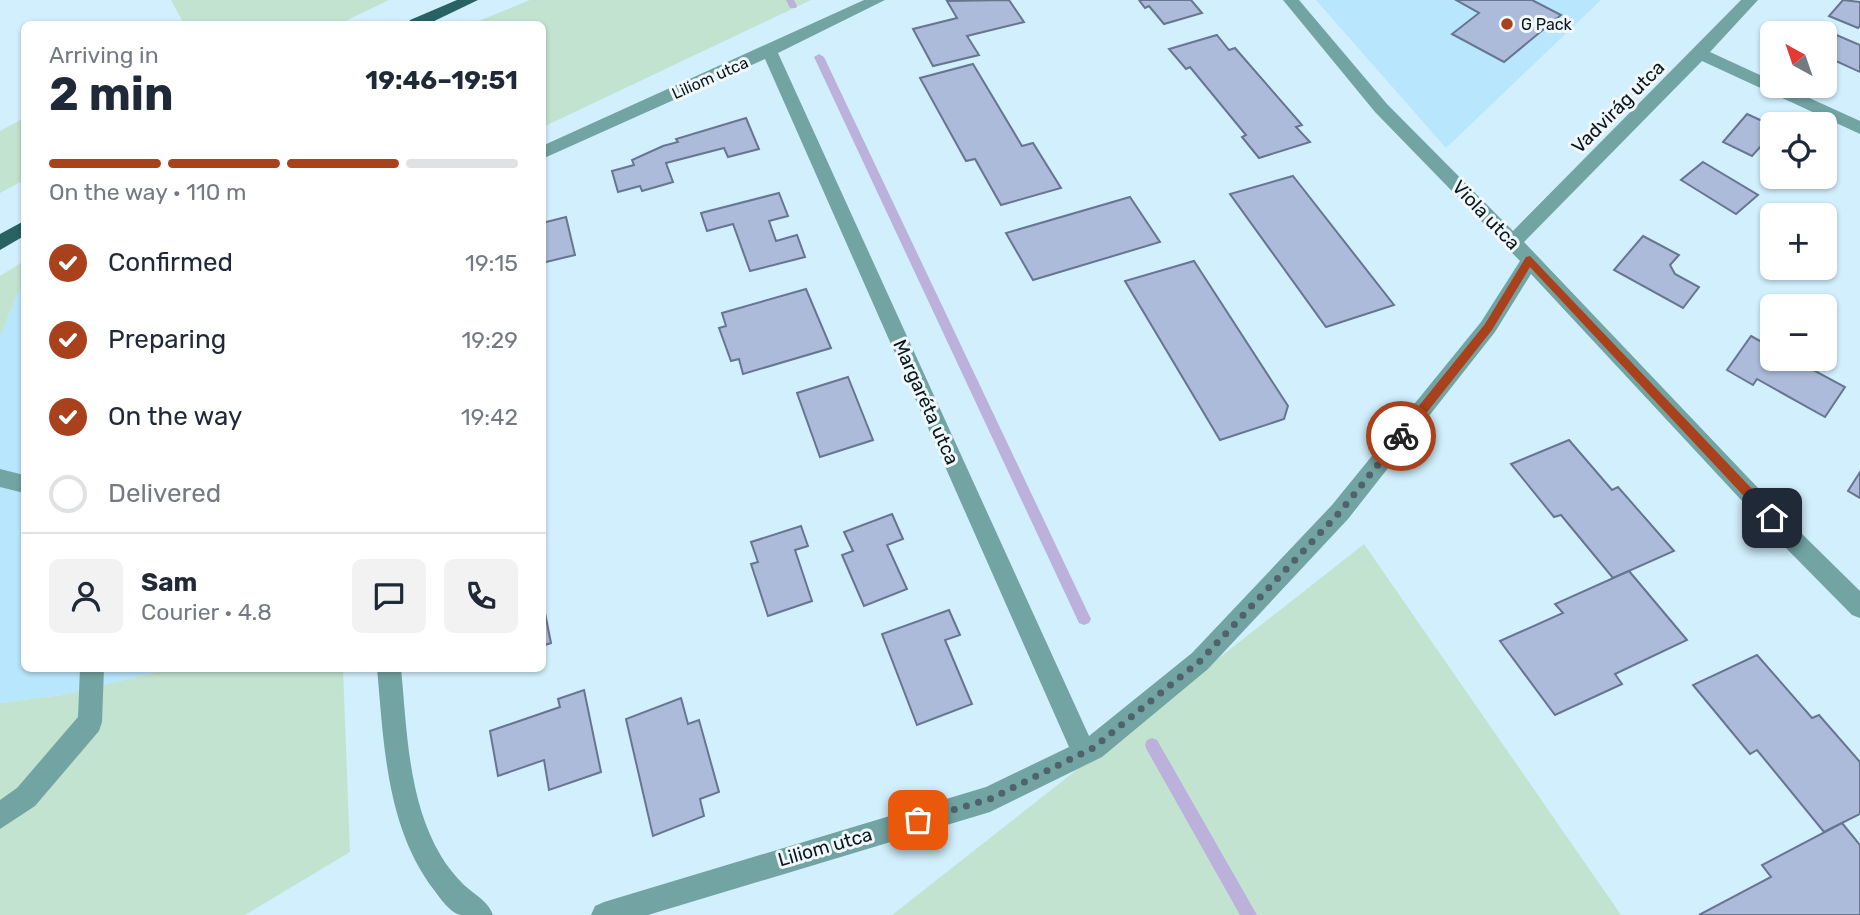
<!DOCTYPE html>
<meta charset="utf-8">
<style>
:root{--surface:#fff;--page:#f2f2f3;--text:#1f2937;--muted:#747a83;--line:#e0e1e3;--accent:#a9421c}
body{margin:0;font-family:Rubik,sans-serif;background:var(--page);color:var(--text);height:100vh;display:flex;flex-direction:column;font-size:26px;white-space:nowrap}
*{box-sizing:border-box;margin:0}
p{font-size:23px;color:var(--muted)}
.icon{flex:none;width:38px;height:38px;fill:none;stroke:currentColor;stroke-width:2;stroke-linecap:round;stroke-linejoin:round}
.map{position:relative;flex:1;overflow:hidden}
.sheet{position:absolute;left:21px;top:21px;width:525px;height:651px;display:flex;flex-direction:column;background:var(--surface);border-radius:10px;box-shadow:0 2px 5px #0004}
.sheet>*{flex:none}
.needle{width:46px;rotate:320deg}
.buttons{position:absolute;left:1760px;top:21px;display:grid;gap:14px}
.buttons a{display:grid;place-items:center;width:77px;height:77px;border-radius:10px;background:var(--surface);box-shadow:0 2px 5px #0004;font-size:35px}
.pin{position:absolute;display:grid;place-items:center;width:60px;height:60px;color:#fff;margin:-30px;border-radius:14px;box-shadow:0 4px 10px #0006}
.courier{position:absolute;display:grid;place-items:center;width:70px;height:70px;margin:-35px;border:5px solid #a9421c;border-radius:50%;background:#fff;color:#222;box-shadow:0 2px 9px #0007}
.overview em{font-style:normal;font-weight:700}
.overview div{display:flex;flex-direction:column-reverse}
.overview{display:flex;align-items:center;justify-content:space-between;height:119px;padding:0 28px}
h1{font-size:46px;font-weight:700;line-height:52px}
.bar{display:grid;grid-template-columns:repeat(4,1fr);gap:10px 7px;align-content:center;height:84px;padding:0 28px}
.bar i{height:9px;border-radius:5px;background:var(--line)}
.bar .on{background:var(--accent)}
.bar p{grid-column:span 4}
.line{display:flex;align-items:center;gap:18px;padding:0 28px;border-top:2px solid var(--line)}
.line div{flex:1}
.round{display:grid;place-items:center;flex:none;width:74px;height:74px;border-radius:10px;background:var(--page)}
ol{padding:0 28px;list-style:none}
li{display:flex;align-items:center;gap:21px;height:77px}
li p{margin-inline-start:auto}
li .icon{padding:7px;border-radius:50%;background:var(--accent);color:#fff;stroke-width:4}
li:last-child{color:var(--muted)}
li i{width:38px;height:38px;border:4px solid var(--line);border-radius:50%}
.map>svg:first-child{display:block}
.built{fill:#b8e6fc}
.green{fill:#c2e3d0}
.lines{fill:none;stroke-linecap:round;stroke-linejoin:round}
.stream{fill:#bcb1da;fill-rule:evenodd}
.building{fill:#abbbd9;stroke:#677591;stroke-width:2}
.minor{fill:#72a4a3;fill-rule:evenodd}
.major{fill:#286262;fill-rule:evenodd}
.route{fill:#a9421c}
.done{stroke:#50636c;stroke-width:7;stroke-dasharray:0 12.6}
.poi-dot{fill:#a9421c;stroke:#f1f8fc;stroke-width:2.5}
.labels{text-anchor:middle;dominant-baseline:central;stroke-width:6;stroke-linejoin:round;paint-order:stroke}
.far-poi-label{font-size:16px;fill:#0a181e;stroke:#f1f8fc;text-anchor:start}
.far-street-label{font-size:16px;fill:#0a181e;stroke:#f1f8fc}
.street-label{font-size:19px;fill:#0a181e;stroke:#f1f8fc}
</style>
<div class="map">
<svg width="1860" height="915" viewBox="0 0 1860 915">
<rect width="100%" height="100%" fill="#d1effd"/>
<g class="built">
<polygon points="1316,0 1601,0 1446,148"/>
<polygon points="24,278 24,668 170,669 62,695 0,703 0,336"/>
</g>
<g class="green">
<polygon points="171,0 389,0 339,24 184,24"/>
<polygon points="530,0 811,0 543,127 542,24 471,24"/>
<polygon points="24,118 24,180 0,193 0,131"/>
<polygon points="24,261 24,278 0,336 0,276"/>
<polygon points="1364,544 1621,915 892,915"/>
<polygon points="170,669 343,669 350,852 245,915 0,915 0,703 62,695"/>
</g>
<g class="lines">
<g class="stream">
<polygon points="786,0 794,0 797,6 796,8 790,8"/>
<polygon points="819,54 824,57 1089,615 1091,619 1089,623 1084,625 1079,623 814,57"/>
<polygon points="1152,738 1157,740 1257,915 1240,915 1147,750 1145,745 1147,740"/>
</g>
</g>
<g class="building">
<polygon points="1009,0 1024,22 967,36 979,55 933,66 913,29 957,18 947,1"/>
<polygon points="1139,0 1191,0 1202,13 1164,24 1149,6 1145,8"/>
<polygon points="1456,0 1532,0 1561,15 1504,62 1452,34 1479,13"/>
<polygon points="1843,0 1860,2 1860,26 1858,28 1829,16"/>
<polygon points="1820,28 1860,45 1860,72 1825,56 1825,33 1815,33"/>
<polygon points="1217,35 1229,50 1235,48 1302,125 1296,127 1310,142 1259,158 1242,137 1246,135 1190,67 1186,69 1169,49"/>
<polygon points="973,64 1022,146 1033,143 1061,188 1001,205 975,159 966,161 920,78"/>
<polygon points="1747,114 1771,125 1768,129 1773,131 1773,152 1761,146 1752,156 1723,142"/>
<polygon points="746,118 759,149 728,157 724,148 666,163 673,182 642,191 640,186 618,192 612,171 634,165 632,160 663,146 678,142 676,139"/>
<polygon points="1703,162 1758,195 1736,214 1681,180"/>
<polygon points="1293,176 1394,305 1326,327 1230,194"/>
<polygon points="779,193 788,216 769,221 776,241 797,235 805,257 750,271 733,224 707,231 701,213"/>
<polygon points="1130,197 1160,242 1033,280 1006,233"/>
<polygon points="566,217 575,255 542,263 542,223"/>
<polygon points="1643,236 1679,255 1670,265 1675,274 1699,287 1683,308 1614,270"/>
<polygon points="1194,261 1288,406 1284,419 1220,440 1125,281"/>
<polygon points="806,289 831,348 743,374 739,359 731,361 719,328 726,326 722,313"/>
<polygon points="1751,336 1773,348 1773,359 1793,359 1845,387 1825,417 1757,379 1753,385 1727,370"/>
<polygon points="848,377 873,440 820,457 797,393"/>
<polygon points="1569,440 1612,490 1618,487 1674,551 1613,578 1561,515 1554,517 1511,464"/>
<polygon points="1860,472 1860,498 1848,491"/>
<polygon points="892,514 903,539 887,545 907,589 864,606 842,555 853,551 844,532"/>
<polygon points="801,526 808,546 795,550 812,601 768,616 751,564 758,562 751,542"/>
<polygon points="1629,571 1687,640 1615,674 1622,684 1555,715 1500,641 1563,613 1555,604"/>
<polygon points="542,598 551,643 542,646"/>
<polygon points="949,610 960,635 945,640 972,704 917,725 882,634"/>
<polygon points="1757,655 1812,718 1819,715 1860,762 1860,814 1824,832 1757,750 1750,754 1693,685"/>
<polygon points="584,690 601,772 549,790 544,760 498,776 490,731 560,707 558,699"/>
<polygon points="681,698 688,724 699,720 719,792 700,799 704,816 653,836 626,719"/>
<polygon points="1842,823 1860,845 1860,915 1699,915 1771,877 1762,865"/>
</g>
<g class="lines">
<g class="minor">
<polygon points="864,0 885,0 778,53 1089,736 1192,653 1332,505 1481,322 1520,261 1375,112 1283,0 1299,0 1387,104 1513,231 1741,0 1758,0 1710,52 1773,81 1773,86 1783,86 1860,121 1860,134 1702,61 1524,242 1799,531 1860,591 1860,618 1852,615 1783,545 1531,274 1495,332 1348,519 1208,669 1102,757 990,812 648,915 591,915 595,906 604,902 986,787 1069,747 765,59 542,159 542,146"/>
<polygon points="0,469 24,475 24,493 0,487"/>
<polygon points="80,668 104,668 102,722 99,731 35,806 0,829 0,800 17,788 78,717"/>
<path d="M377 668H401C407 730 408 801 441 856 447 866 456 877 464 885 475 895 488 901 493 915 483 915 471 915 461 915 450 913 440 898 434 890 386 827 384 744 377 668Z"/>
</g>
<g class="major">
<polygon points="457,0 478,0 428,24 408,24 410,20"/>
<polygon points="24,221 24,236 0,250 0,234"/>
</g>
</g>
<polygon class="route" points="1530,256 1776,514 1776,522 1768,522 1530,267 1492,330 1405,440 1397,440 1397,433 1485,324 1526,257"/>
<g class="lines">
<polyline class="done" points="918,820 990,799 1093,748 1200,661 1340,512 1401,436"/>
</g>
<circle class="poi-dot" cx="1507" cy="24" r="7"/>
<g class="labels">
<g class="far-poi-label">
<text x="1521" y="24">G Pack</text>
</g>
<g class="far-street-label">
<text transform="translate(710 78) rotate(-24)">Liliom utca</text>
</g>
<g class="street-label">
<text transform="translate(1618 107) rotate(-45)">Vadvirág utca</text>
<text transform="translate(1486 215) rotate(46)">Viola utca</text>
<text transform="translate(926 402) rotate(66)">Margaréta utca</text>
<text transform="translate(825 847) rotate(-16)">Liliom utca</text>
</g>
</g>
</svg>
<div class="buttons">
<a><svg class="needle" viewBox="-14 -14 28 28"><path d="M0-13l5 13h-10z" fill="#e53935"/><path d="M0 13l5-13h-10z" fill="#747a83"/></svg></a>
<a><svg class="icon" aria-label="locate" viewBox="0 0 24 24"><circle cx="12" cy="12" r="6"/><path d="M12 2v4M12 18v4M2 12h4M18 12h4"/></svg></a>
<a>+</a>
<a>−</a>
</div>
<div class="pin" style="left:918px;top:820px;background:#ea580c"><svg class="icon" aria-label="bag" viewBox="0 0 24 24"><path d="M5 8h14l-1 12H6zM9 8a3 3 0 0 1 6 0"/></svg></div>
<div class="pin" style="left:1772px;top:518px;background:#1f2937"><svg class="icon" aria-label="home" viewBox="0 0 24 24"><path d="M3 11l9-7 9 7M6 9v11h12V9"/></svg></div>
<div class="courier" style="left:1401px;top:436px"><svg class="icon" aria-label="bike" viewBox="0 0 24 24"><circle cx="6" cy="16" r="4"/><circle cx="18" cy="16" r="4"/><path d="M6 16l4-8h5l3 8M10 8l3 8H6M13 5h3"/></svg></div>
<section class="sheet">
<div class="overview"><div><h1>2 min</h1><p>Arriving in</p></div><em>19:46–19:51</em></div>
<div class="bar"><i class="on"></i><i class="on"></i><i class="on"></i><i></i><p>On the way · 110 m</p></div>
<ol>
<li><svg class="icon" aria-label="check" viewBox="0 0 24 24"><path d="M5 12l5 5 9-10"/></svg>Confirmed<p>19:15</p></li>
<li><svg class="icon" aria-label="check" viewBox="0 0 24 24"><path d="M5 12l5 5 9-10"/></svg>Preparing<p>19:29</p></li>
<li><svg class="icon" aria-label="check" viewBox="0 0 24 24"><path d="M5 12l5 5 9-10"/></svg>On the way<p>19:42</p></li>
<li><i></i>Delivered</li>
</ol>
<div class="line" style="height:126px"><a class="round"><svg class="icon" aria-label="person" viewBox="0 0 24 24"><circle cx="12" cy="8" r="4"/><path d="M4 21q1-7 8-7t8 7"/></svg></a><div><b>Sam</b><p>Courier · 4.8</p></div><a class="round"><svg class="icon" aria-label="chat" viewBox="0 0 24 24"><path d="M4 5h16v11H9l-5 4z"/></svg></a><a class="round"><svg class="icon" aria-label="phone" viewBox="0 0 24 24"><path d="M5 4h4l2 5-3 2q2 4 5 5l2-3 5 2v4C11 20 4 13 5 4z"/></svg></a></div>
</section>
</div>
